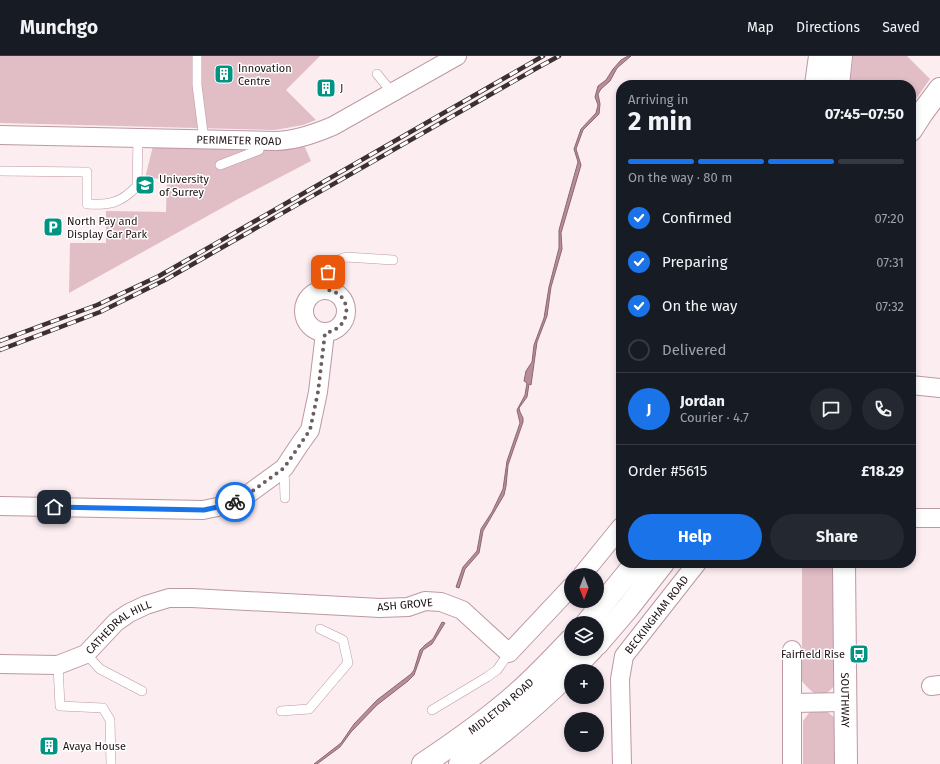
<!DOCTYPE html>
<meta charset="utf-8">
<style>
:root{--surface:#171b24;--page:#242831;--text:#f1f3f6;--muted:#9ea1a6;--line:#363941;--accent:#1a73e8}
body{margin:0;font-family:"Fira Sans",sans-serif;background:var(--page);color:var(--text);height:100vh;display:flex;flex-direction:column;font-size:15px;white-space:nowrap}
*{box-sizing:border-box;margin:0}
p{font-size:13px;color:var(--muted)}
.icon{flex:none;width:22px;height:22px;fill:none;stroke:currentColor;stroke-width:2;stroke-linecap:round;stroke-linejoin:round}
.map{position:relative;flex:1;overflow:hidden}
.details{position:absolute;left:616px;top:24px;width:300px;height:488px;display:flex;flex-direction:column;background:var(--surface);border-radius:16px;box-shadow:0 2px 6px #0003}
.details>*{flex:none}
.needle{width:26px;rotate:180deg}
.controls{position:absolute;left:564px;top:512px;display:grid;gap:8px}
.controls a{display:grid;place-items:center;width:40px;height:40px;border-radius:50%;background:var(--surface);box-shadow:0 2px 6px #0003;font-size:20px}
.pin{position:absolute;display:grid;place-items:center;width:34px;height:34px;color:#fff;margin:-17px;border-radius:8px;box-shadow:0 2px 6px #0006}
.courier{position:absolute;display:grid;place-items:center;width:40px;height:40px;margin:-20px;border:3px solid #1a73e8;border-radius:50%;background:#fff;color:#222;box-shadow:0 1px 5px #0007}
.head em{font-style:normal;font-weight:700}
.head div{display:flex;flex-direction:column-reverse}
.head{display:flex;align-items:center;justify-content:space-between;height:68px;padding:0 12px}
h1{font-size:26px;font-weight:700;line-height:30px}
.bar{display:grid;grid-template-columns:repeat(4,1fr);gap:6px 4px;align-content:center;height:48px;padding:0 12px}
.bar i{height:5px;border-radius:3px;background:var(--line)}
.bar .current{background:var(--accent)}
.bar p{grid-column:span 4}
.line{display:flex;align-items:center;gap:10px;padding:0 12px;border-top:1px solid var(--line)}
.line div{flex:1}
.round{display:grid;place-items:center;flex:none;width:42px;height:42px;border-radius:21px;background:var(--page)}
ol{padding:0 12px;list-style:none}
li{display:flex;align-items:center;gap:12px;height:44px}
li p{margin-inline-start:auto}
li .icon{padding:4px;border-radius:50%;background:var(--accent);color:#fff;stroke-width:4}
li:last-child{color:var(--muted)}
li i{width:22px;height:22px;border:2px solid var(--line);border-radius:50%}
.cta{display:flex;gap:8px;margin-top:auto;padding:8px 12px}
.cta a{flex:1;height:46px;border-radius:24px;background:var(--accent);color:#fff;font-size:16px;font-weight:700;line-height:46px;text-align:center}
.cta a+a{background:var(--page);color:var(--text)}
header{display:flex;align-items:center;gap:24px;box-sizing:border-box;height:56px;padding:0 20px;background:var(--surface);border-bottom:1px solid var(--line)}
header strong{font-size:19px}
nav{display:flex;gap:22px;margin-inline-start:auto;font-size:14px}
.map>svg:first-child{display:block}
.green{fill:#e1bdc6}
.water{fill:#b88c98;stroke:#8a6771}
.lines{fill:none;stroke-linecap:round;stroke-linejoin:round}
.lane-casing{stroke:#bc99a2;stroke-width:10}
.street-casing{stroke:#bc99a2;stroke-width:20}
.secondary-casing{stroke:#bc99a2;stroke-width:24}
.highway-casing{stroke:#bc99a2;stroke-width:24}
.lane{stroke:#fff;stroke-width:9}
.street{stroke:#fff;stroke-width:18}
.secondary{stroke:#fff;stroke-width:22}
.highway{stroke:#fff;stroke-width:22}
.rail-casing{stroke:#3c3033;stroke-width:4.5}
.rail{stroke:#fff;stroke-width:3;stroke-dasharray:9;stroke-linecap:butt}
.done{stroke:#6c5f62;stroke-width:4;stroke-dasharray:0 7.2}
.route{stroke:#1a73e8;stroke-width:5}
.labels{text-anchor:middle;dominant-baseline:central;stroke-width:3;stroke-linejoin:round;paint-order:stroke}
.poi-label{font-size:11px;fill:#1e1215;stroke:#fff;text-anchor:start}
.street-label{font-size:11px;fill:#1e1215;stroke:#fff}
</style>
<header>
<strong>Munchgo</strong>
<nav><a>Map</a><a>Directions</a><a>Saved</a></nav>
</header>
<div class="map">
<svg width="940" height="708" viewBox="0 0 940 708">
<rect width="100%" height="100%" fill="#fcedf1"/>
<g class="green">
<polygon points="0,0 320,0 286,34 316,64 303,69 275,74 0,67"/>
<polygon points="853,0 907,0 930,23 911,50 911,29 850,29"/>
<polygon points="304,89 311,105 238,143 69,237 70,187 106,187 106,155 166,156 167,123 145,122 153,90"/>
<path d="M802 507H833L835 629C822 645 813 639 802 625Z"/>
<polygon points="816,653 824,653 835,662 836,708 803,708 803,665 809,657"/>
</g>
<g class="water">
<polygon points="628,0 631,0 617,12 610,25 601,33 598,38 600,48 599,58 583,74 576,93 581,109 561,177 562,193 551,231 547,260 537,286 531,329 529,328 527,341 519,352 520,356 523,362 523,366 508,409 506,430 504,439 483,475 479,497 465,513 459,532 456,531 463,511 477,495 481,473 492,456 503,433 507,405 520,367 517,354 525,339 527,327 524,325 526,315 532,306 534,289 544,262 549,231 559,192 559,174 578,106 574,93 581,73 596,57 598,49 595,41 598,30 606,24 613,13 621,4"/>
<polygon points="442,566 445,567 432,588 423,594 414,619 408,625 377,649 351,676 340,691 317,708 314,708 341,687 354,668 377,644 411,618 414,614 420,594 425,589 433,583"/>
</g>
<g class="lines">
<g class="lane-casing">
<g id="lane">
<polyline points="197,0 197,29 204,84"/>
<polyline points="377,18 386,29 391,37"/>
<polyline points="220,109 259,94 259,85"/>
<path d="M0 115 87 116V148C109 149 120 148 137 130L138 83"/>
<path d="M328 234C328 218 328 206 346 201L393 204"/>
<polyline points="284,412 285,442"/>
<polyline points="86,598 100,613 142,635"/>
<polyline points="58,609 60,650 103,652 110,664 111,708"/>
<polyline points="432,654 487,621 497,614 509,597"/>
<polyline points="281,655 309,653 348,607 343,584 320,573"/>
</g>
</g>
<g class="street-casing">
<g id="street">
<path id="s1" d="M0 79 277 85C297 84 314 78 333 70L457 0"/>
<circle cx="325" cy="255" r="21"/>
<polyline points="911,329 940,332"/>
<polyline points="0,450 203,454 227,449 243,442 284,412 300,388 310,374 318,336 325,277"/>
<polyline points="911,462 940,462"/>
<polyline points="582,519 621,471"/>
<polyline points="792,594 792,708"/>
<path id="s2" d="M0 608 58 609 86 598 116 566 129 557 146 549 169 542H192L380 552 408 551 425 545 441 546 462 554 509 597 571 531"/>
<polyline points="931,630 940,629"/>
<polyline points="792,647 845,646"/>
<path id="s3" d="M622 708 620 623 624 600 697 507"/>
</g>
</g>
<g class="secondary-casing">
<g id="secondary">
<polyline points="911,74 922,57 940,33"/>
<path id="s4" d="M844 507 846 708"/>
</g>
</g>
<g class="highway-casing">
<g id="highway">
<polyline points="816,29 820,0"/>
<polyline points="838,29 841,0"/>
<polyline points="587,567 636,507"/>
<polyline points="597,588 627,553 663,507"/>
<polyline points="571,615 592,593"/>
<path id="s5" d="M423 708C456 686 489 663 519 636 537 620 554 602 571 584"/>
<path d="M460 708C500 680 536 649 571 615"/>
</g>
</g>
<use href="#lane" class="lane"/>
<use href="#street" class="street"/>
<use href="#secondary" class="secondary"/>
<use href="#highway" class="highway"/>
<g class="rail-casing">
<g id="rail">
<polyline points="0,285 97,249 159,220 543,0"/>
<polyline points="0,294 100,256 165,224 537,12 559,0"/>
</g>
</g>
<use href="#rail" class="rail"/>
</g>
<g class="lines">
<path class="done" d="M235 446 243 442 284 412 310 374 318 336 325 277C353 272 353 238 328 234V216"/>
<polyline class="route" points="54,451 204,454 227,449 235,446"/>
</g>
<defs>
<g id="building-square" transform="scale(1)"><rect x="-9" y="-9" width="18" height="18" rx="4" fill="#009482" stroke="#fff"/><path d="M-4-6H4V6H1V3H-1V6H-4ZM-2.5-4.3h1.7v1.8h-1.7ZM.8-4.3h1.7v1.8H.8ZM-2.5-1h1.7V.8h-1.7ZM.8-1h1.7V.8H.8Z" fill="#fff"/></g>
<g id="university-square" transform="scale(1)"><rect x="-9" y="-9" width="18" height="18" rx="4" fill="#009482" stroke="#fff"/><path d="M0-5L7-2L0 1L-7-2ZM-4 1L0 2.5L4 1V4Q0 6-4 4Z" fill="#fff"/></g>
<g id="parking-square" transform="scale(1)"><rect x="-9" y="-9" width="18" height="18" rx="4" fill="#009482" stroke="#fff"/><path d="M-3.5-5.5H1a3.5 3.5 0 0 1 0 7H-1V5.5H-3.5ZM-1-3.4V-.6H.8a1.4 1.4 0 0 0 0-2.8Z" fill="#fff"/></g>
<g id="bus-square" transform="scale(1)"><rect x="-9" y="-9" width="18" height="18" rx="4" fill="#009482" stroke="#fff"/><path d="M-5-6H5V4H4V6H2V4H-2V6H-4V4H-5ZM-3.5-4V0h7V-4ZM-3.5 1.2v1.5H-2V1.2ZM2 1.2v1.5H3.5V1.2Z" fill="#fff"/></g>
</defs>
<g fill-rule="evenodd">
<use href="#building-square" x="224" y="18"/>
<use href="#building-square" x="326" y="32"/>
<use href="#university-square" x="145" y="129"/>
<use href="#parking-square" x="53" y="171"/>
<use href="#bus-square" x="859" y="598"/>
<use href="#building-square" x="49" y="690"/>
</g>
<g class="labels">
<g class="poi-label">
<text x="238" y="12">Innovation<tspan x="238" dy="13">Centre</tspan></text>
<text x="340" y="32">J</text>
<text x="159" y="123">University<tspan x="159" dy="13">of Surrey</tspan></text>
<text x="67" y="165">North Pay and<tspan x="67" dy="13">Display Car Park</tspan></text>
<text x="845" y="598" text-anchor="end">Fairfield Rise</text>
<text x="63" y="690">Avaya House</text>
</g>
<g class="street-label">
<text stroke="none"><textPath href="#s1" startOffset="239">PERIMETER ROAD</textPath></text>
<text transform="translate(405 549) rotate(-5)">ASH GROVE</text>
<text stroke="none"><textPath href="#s3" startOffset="161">BECKINGHAM ROAD</textPath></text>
<text stroke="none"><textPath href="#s2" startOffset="131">CATHEDRAL HILL</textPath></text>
<text stroke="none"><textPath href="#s4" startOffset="137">SOUTHWAY</textPath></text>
<text stroke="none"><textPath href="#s5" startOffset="97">MIDLETON ROAD</textPath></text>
</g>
</g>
</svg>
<div class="controls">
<a><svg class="needle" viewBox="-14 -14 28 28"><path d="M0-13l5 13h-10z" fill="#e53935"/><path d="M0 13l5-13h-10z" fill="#9ea1a6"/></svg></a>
<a><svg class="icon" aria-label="layers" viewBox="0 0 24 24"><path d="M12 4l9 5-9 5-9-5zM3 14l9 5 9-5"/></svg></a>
<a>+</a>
<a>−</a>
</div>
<div class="pin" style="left:328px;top:216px;background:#ea580c"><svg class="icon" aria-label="bag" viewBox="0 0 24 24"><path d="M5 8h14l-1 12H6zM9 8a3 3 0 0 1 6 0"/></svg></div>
<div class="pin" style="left:54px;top:451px;background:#1f2937"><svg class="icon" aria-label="home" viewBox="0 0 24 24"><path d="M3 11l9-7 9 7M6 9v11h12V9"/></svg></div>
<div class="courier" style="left:235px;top:446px"><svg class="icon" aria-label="bike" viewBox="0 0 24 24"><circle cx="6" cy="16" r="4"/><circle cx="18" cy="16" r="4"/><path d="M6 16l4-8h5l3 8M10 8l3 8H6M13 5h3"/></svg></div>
<section class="details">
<div class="head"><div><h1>2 min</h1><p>Arriving in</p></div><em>07:45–07:50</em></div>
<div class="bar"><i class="current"></i><i class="current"></i><i class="current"></i><i></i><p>On the way · 80 m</p></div>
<ol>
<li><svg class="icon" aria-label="check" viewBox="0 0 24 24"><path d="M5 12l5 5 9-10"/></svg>Confirmed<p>07:20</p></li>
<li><svg class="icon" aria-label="check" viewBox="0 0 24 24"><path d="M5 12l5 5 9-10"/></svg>Preparing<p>07:31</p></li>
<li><svg class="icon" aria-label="check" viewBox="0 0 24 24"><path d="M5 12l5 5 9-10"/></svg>On the way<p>07:32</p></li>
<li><i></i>Delivered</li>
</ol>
<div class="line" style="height:72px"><b class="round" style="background:var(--accent);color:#fff">J</b><div><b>Jordan</b><p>Courier · 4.7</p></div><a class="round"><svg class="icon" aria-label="chat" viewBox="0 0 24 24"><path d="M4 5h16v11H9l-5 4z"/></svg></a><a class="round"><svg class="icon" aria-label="phone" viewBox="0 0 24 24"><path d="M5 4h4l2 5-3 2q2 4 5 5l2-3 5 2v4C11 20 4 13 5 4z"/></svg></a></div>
<div class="line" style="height:52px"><div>Order #5615</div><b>£18.29</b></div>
<div class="cta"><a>Help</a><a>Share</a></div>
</section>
</div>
